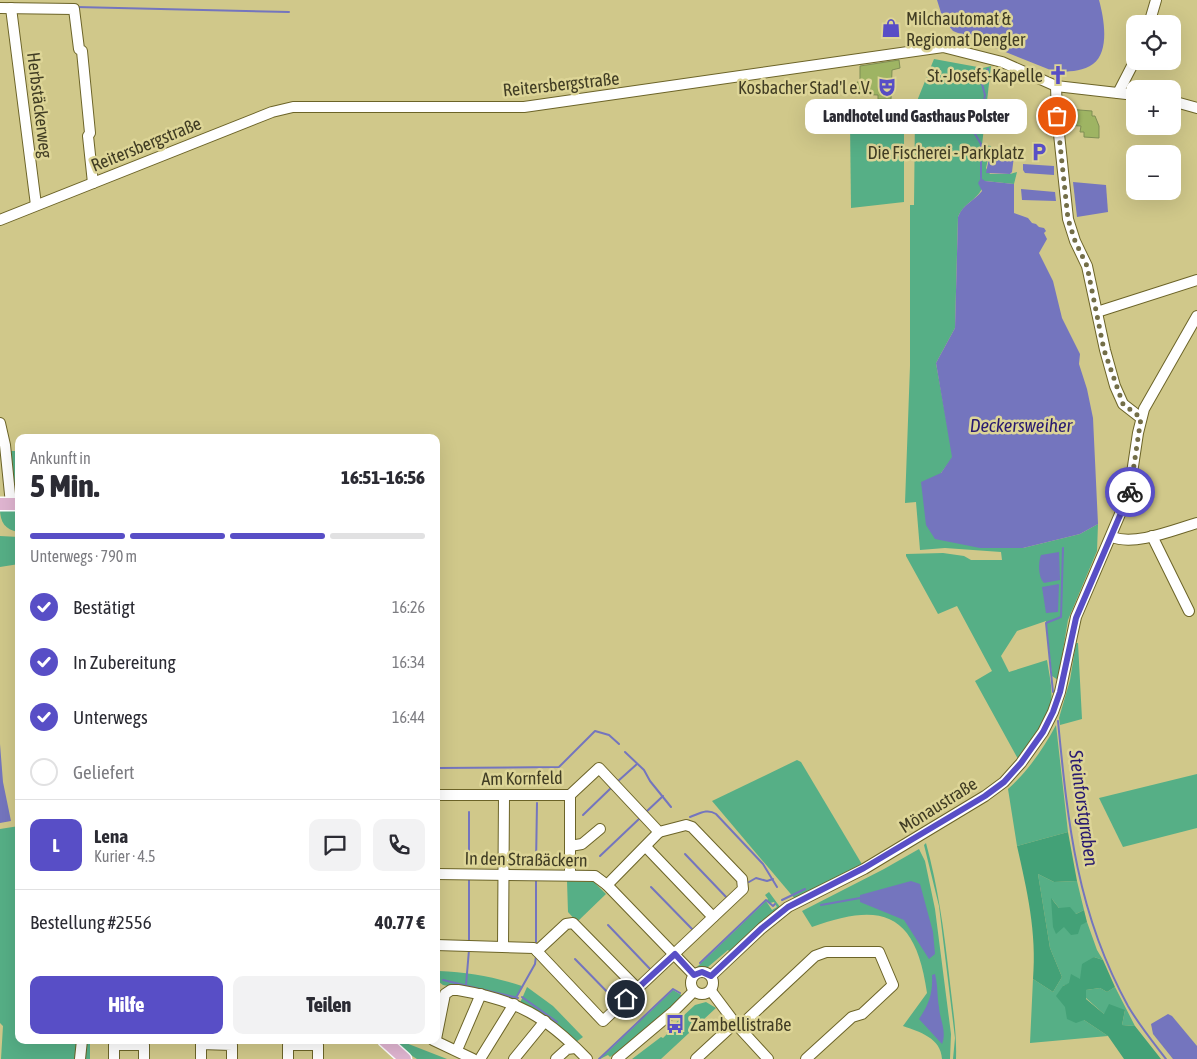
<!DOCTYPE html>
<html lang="de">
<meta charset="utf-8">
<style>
:root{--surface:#fff;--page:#f2f2f3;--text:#2b2b33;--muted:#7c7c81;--line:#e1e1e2;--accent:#584ec6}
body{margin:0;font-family:"Asap Condensed",sans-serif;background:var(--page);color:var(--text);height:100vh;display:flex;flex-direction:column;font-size:19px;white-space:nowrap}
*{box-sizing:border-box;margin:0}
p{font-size:16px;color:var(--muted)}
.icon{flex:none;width:28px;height:28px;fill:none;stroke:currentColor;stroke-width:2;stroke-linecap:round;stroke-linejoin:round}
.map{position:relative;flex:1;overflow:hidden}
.side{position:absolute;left:15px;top:434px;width:425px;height:610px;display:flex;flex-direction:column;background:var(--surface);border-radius:10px;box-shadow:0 5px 20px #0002}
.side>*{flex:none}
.controls{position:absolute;left:1126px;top:15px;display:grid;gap:10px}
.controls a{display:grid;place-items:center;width:55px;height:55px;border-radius:10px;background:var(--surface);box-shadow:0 5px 20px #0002;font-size:25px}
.pin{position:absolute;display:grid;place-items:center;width:42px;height:42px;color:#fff;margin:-21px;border:2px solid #fff;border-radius:50%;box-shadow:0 1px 5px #0007}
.courier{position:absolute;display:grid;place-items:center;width:50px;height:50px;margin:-25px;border:4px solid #584ec6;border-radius:50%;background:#fff;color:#222;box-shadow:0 1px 6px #0007}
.bubble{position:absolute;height:35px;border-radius:10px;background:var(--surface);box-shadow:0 5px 20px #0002;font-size:16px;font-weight:800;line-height:35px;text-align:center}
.overview em{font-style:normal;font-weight:800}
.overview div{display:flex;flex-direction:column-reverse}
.overview{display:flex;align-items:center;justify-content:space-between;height:85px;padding:0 15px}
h1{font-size:32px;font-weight:800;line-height:38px}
.bar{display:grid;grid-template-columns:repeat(4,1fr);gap:8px 5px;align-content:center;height:60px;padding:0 15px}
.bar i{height:6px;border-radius:4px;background:var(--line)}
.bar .active{background:var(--accent)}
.bar p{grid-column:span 4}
.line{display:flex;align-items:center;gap:12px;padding:0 15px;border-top:1px solid var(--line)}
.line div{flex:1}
.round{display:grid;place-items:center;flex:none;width:52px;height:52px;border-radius:10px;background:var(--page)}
ol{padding:0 15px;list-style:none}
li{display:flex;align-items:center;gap:15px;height:55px}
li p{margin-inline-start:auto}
li .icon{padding:5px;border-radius:50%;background:var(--accent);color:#fff;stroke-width:4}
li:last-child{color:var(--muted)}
li i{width:28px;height:28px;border:2px solid var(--line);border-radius:50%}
.cta{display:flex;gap:10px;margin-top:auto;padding:10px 15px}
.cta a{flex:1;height:58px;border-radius:10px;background:var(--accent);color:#fff;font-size:20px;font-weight:800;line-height:58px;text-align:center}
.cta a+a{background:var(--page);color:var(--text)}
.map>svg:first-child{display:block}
.green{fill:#56af86}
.forest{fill:#43a177}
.water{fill:#7475be}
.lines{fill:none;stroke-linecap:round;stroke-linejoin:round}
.stream{stroke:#7475be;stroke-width:2}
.building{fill:#9eb463;stroke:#7e8e55}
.minor-casing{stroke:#6c6428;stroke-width:12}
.major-casing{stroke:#fff;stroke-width:15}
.minor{stroke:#fff;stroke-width:10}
.major{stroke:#e0b5d1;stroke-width:12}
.done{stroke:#736e48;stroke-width:5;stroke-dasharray:0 9}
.route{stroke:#584ec6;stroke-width:6}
.labels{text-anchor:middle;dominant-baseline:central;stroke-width:5;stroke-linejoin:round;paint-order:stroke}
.poi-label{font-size:18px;fill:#413d24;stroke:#ddd597;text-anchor:end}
.street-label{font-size:18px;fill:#413d24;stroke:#ddd597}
.water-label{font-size:19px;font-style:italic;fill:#281970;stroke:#ddd597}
</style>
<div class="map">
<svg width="1197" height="1059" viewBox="0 0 1197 1059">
<rect width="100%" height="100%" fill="#d0c88a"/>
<g class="green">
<path d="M934 59 983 68 991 66 982 145 991 146 986 168 990 174H1010L1017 172 1014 184 985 181C979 202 966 199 958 217L955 328 936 363 953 457 941 473 980 548H1023L1080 534 1098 524 1097 551 1068 620 1058 680 1052 676 1046 621 1017 631 1001 656 1009 672 1047 660C1049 674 1053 689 1051 703 1050 723 1030 743 1018 759L975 681 992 671 957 606 938 614 906 556V554L943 553 964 556 971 560H1002L1001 552 945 548 920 550 916 502 905 503 910 366V205H914L915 114 917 101Z"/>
<polygon points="850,122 904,123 904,202 851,208"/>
<polygon points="10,451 19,451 19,493 14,482"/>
<path d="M0 509 19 510V532C5 530 0 522 0 509Z"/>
<polygon points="0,536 19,537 19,564 0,567"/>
<polygon points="1076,643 1078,643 1082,719 1060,725 1059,718 1070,680"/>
<path d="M1056 725 1068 832 1017 846 1008 789C1028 771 1044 748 1056 725Z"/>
<polygon points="797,760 801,762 863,866 795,899 712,801"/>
<polygon points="1197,774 1197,828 1123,847 1099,798"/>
<polygon points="19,826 19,1040 90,1040 90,1059 1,1059 3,1026 0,1023 0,829"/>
<path d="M926 843C938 887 944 930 949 975 952 1003 957 1031 956 1059H953L955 1038 939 906 924 845Z"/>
<path d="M919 849 925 861 935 909 951 1034 950 1059H942C941 1038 920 1032 903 1026L927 993C916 913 883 901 812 927L802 911 884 869Z"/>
<polygon points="1038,874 1054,882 1077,881 1084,910 1076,914 1059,908 1052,899 1064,927 1087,922 1097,950 1103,960 1094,957 1080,980 1063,986 1084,1020 1108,1036 1030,1043 1033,979 1053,992 1062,977 1050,948"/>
<polygon points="567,881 594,882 606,894 577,922 568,912"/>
<polygon points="769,892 780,907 730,952 728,950 708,967 697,967 766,901 772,910 777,907 774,902 770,903 767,900 768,899 765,895"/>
<path d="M535 964 515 1000 443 985 439 982V971C468 972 494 977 522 986Z"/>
<polygon points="527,987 553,1006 583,1037 576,1042 520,1003"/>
<polygon points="1115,987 1135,1026 1122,1025 1125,1010 1105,1015 1086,998 1086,990 1100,988 1107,992"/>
<path d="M673 990 683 996C660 1019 636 1038 610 1057L608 1055 600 1059Z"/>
<polygon points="706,1002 716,1008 661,1059 632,1059 661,1037 663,1038 669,1032 668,1030 695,1005"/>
<polygon points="400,1040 407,1040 406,1043 447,1059 417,1059 395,1045"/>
</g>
<g class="forest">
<path d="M1068 832 1077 881 1054 882 1038 874 1050 948 1062 977 1053 992 1033 979C1037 933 1027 890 1017 846Z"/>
<polygon points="1051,898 1059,908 1070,907 1076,914 1084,910 1087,922 1081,925 1078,934 1071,935 1064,927 1056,934 1053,927"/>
<polygon points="1094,957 1103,960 1115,987 1107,992 1100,988 1086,990 1086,999 1104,1014 1109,1004 1125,1010 1122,1025 1135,1026 1161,1059 1124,1059 1108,1036 1084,1020 1076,1023 1067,1019 1065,1007 1056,996 1063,986 1069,983 1071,974 1080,979 1082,964"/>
</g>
<g class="water">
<path d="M937 0H1099C1104 18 1110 51 1093 64 1084 71 1072 71 1062 72L1058 68 1053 71 953 31 943 19Z"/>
<polygon points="995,148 1012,150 1014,156 1012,172 1010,174 986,173 990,153"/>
<polygon points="1023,164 1054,166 1054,175 1025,173 1023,170"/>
<path d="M981 178 985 181 1014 184V213L1028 218 1032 223 1036 224 1039 227 1044 228 1046 231 1044 233 1047 239 1039 253 1053 281 1062 318 1080 354 1079 364 1087 389 1093 418 1098 524 1080 534 1023 548H980L935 539 926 525 921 482 941 473 952 457 936 363 955 328 958 217C963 204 974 201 982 191L978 183Z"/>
<polygon points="1073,182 1106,185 1108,212 1077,217"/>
<polygon points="1021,189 1055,192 1056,201 1022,200"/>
<path d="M1059 552 1060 580 1044 583C1038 577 1038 563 1041 555Z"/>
<polygon points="1059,584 1058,612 1046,613 1042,587"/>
<polygon points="0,744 3,782 11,821 0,823"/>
<polygon points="911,881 920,884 933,932 935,954 929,959 904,920 860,902 860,895"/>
<path d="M935 974C938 986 937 996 939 1007 940 1021 947 1031 942 1044L919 1019C929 1004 933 993 932 975Z"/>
<polygon points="1168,1014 1172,1016 1197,1046 1197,1059 1173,1059 1153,1034 1151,1024"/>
</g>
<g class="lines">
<g class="stream">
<polyline points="76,7 289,12"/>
<polyline points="981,178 981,144 975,134 975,119 983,106 985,95 982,84 988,69"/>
<polyline points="1053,692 1046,623 1061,617 1063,548"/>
<path d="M1058 721C1068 825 1077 913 1128 1006 1139 1025 1153 1042 1166 1059"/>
<polyline points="625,752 644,770 650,781 671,807"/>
<polyline points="438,768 559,767 595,731 609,735 619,744"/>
<polyline points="617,782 637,764"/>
<polyline points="646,812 663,796"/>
<polyline points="583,815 612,787"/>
<path d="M690 817C699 814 707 808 716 814L763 864 777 887"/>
<polyline points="685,854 728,899"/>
<polyline points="600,856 640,818"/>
<polyline points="469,864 469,812"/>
<polyline points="536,864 537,803"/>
<polyline points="749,882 756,878 767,881 773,879"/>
<polyline points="651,887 693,930"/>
<polyline points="782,900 805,889"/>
<polyline points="821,905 860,898"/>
<polyline points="608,925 651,970"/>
<polyline points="469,941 469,880"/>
<polyline points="536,942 536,881"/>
<polyline points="575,959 617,1002"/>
<polyline points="700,963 766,900 773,906 775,904"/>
<polyline points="443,980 518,998"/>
<polyline points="466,985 469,950"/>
<polyline points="436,986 441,994"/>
<polyline points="517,996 535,964 536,956"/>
<polyline points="522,997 557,1022"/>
<polyline points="599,1059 673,989 680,993"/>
</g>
</g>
<g class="building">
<polygon points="899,60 900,68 892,70 891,99 878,99 878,95 857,94 857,82 860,82 860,66"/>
<polygon points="1067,109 1092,111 1092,116 1095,116 1099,126 1099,138 1084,137 1084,132 1080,132 1081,126 1065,125 1064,115 1067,115"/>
</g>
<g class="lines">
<g class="minor-casing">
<g id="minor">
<polyline points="0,8 74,9 79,49 82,51 90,133 88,136 93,183"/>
<polyline points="11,8 36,205"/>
<polyline points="1149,24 1156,0"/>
<polyline points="1056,86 1057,115 1068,219 1075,241 1087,266 1105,350 1115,386 1123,404 1141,418"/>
<polyline points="1118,93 1135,60"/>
<polyline points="1172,101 1197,108"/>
<polyline points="0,220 272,112 293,107 524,107 943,47 1002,62 1056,86 1135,95"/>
<polyline points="1097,312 1197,280"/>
<polyline points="0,423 5,445 11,504"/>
<polyline points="1152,536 1189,611"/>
<path d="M1112 537C1135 546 1173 530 1197 523"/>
<polyline points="436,795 570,795 599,768 659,832 686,825 692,827 742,879 743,889 603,1021 534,948 436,945"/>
<polyline points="570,795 570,875"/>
<polyline points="570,846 582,844 600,829"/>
<polyline points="646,847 713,917"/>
<polyline points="436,874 595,876 607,885 694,975"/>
<polyline points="607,885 659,832"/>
<polyline points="503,946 504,796"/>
<polyline points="537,951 566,924 573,923 637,988"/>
<circle cx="702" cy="983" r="11"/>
<polyline points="711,976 762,928 788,907 864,869 985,796 1004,782 1021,763 1043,732 1053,712 1060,692 1076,617 1129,493 1138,433 1144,409 1197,316"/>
<polyline points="711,991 735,1023 768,1059"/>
<polyline points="739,1027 815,956 826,952 879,952 893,985 862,1014 852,1017 806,1059"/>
<path d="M436 1039 445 994 451 990H458C517 1000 546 1016 587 1059"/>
<polyline points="433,1040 473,1059"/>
<polyline points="457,1050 481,994"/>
<polyline points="80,1059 82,1040"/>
<polyline points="114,1059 114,1045 144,1045 144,1059"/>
<polyline points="201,1059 201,1044 232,1045 232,1059"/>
<polyline points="288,1059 288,1045 318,1045 318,1059"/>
<polyline points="480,1059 514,1004"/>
<polyline points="514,1059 545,1021"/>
<polyline points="556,1059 567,1049 575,1048"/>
<polyline points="617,1059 674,1011 694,991"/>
<polyline points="696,1059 735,1023"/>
</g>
</g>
<g class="major-casing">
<g id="major">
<polyline points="0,504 19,504"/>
<polyline points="384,1040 405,1059"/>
</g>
</g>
<use href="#minor" class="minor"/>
<use href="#major" class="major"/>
</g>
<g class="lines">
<polyline class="done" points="1057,116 1068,219 1075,241 1087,266 1104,350 1123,404 1141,418 1130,492"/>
<polyline class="route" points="626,999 675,954 694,975 702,972 711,976 762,928 788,907 864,868 985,796 1004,782 1021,763 1043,732 1053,712 1060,692 1076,618 1130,492"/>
</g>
<defs>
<g id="shop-bare" transform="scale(1.5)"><path d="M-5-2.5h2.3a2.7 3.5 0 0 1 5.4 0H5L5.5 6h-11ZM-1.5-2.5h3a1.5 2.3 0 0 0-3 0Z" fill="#584ec6" stroke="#ddd597" stroke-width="2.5" paint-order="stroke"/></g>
<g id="church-bare" transform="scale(1.5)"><path d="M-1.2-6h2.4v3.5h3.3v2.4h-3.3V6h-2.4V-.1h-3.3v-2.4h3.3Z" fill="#584ec6" stroke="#ddd597" stroke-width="2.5" paint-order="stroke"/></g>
<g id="theatre-bare" transform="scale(1.5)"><path d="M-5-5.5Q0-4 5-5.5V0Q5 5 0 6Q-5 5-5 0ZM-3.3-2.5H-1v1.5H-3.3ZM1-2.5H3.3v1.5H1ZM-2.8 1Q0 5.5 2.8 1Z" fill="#584ec6" stroke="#ddd597" stroke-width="2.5" paint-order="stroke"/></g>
<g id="parking-bare" transform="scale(1.5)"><path d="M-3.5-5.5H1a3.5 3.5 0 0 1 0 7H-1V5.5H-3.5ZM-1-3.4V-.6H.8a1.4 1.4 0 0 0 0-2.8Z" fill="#584ec6" stroke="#ddd597" stroke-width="2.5" paint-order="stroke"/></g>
<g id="bus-bare" transform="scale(1.5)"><path d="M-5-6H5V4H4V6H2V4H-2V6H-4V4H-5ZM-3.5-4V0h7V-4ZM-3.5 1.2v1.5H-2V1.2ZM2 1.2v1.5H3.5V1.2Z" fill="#584ec6" stroke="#ddd597" stroke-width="2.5" paint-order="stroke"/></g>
</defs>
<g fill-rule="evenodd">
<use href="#shop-bare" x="891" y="28"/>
<use href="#church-bare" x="1058" y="75"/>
<use href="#theatre-bare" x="887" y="87"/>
<use href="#parking-bare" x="1039" y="152"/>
<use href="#bus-bare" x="675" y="1024"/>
</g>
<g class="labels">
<g class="poi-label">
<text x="906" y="18" text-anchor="start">Milchautomat &amp;<tspan x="906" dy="21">Regiomat Dengler</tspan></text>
<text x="1043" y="75">St.-Josefs-Kapelle</text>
<text x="872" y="87">Kosbacher Stad'l e.V.</text>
<text x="1024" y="152">Die Fischerei - Parkplatz</text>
<text x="690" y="1024" text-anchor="start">Zambellistraße</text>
</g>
<g class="street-label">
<text transform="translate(561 84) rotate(-6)">Reitersbergstraße</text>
<text transform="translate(40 105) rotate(83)">Herbstäckerweg</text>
<text transform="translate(146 144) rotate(-22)">Reitersbergstraße</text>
<text transform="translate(522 778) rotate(-1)">Am Kornfeld</text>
<text transform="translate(938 805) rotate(-32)">Mönaustraße</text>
<text transform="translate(526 859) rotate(1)">In den Straßäckern</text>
</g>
<g class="water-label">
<text x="1021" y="425">Deckersweiher</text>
<text transform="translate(1084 808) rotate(82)">Steinforstgraben</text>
</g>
</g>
</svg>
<div class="controls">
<a><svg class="icon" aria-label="locate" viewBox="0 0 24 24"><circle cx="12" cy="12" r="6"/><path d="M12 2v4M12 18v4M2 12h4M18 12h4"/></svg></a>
<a>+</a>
<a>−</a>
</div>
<div class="pin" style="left:1057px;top:116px;background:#ea580c"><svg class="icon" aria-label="bag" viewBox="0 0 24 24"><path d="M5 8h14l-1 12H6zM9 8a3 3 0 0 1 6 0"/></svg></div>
<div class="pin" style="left:626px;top:999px;background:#1f2937"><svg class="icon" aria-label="home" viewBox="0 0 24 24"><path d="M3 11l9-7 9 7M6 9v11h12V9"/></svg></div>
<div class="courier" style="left:1130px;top:492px"><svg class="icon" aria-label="bike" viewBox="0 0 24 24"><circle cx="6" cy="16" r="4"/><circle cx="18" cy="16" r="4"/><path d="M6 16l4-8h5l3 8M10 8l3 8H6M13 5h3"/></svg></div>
<div class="bubble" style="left:805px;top:99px;width:222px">Landhotel und Gasthaus Polster</div>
<section class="side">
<div class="overview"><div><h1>5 Min.</h1><p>Ankunft in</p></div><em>16:51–16:56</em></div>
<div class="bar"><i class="active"></i><i class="active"></i><i class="active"></i><i></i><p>Unterwegs · 790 m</p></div>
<ol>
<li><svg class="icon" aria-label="check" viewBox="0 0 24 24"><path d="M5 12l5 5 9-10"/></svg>Bestätigt<p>16:26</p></li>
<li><svg class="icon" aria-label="check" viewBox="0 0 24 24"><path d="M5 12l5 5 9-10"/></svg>In Zubereitung<p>16:34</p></li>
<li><svg class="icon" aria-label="check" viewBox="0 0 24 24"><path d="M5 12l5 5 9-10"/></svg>Unterwegs<p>16:44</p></li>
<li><i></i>Geliefert</li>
</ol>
<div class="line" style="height:90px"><b class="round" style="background:var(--accent);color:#fff">L</b><div><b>Lena</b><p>Kurier · 4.5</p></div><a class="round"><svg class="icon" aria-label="chat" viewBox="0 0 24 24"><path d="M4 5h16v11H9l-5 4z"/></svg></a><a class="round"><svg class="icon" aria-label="phone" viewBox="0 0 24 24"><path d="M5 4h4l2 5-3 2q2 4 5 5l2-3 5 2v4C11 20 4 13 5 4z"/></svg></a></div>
<div class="line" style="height:65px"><div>Bestellung #2556</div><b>40.77 €</b></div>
<div class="cta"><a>Hilfe</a><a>Teilen</a></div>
</section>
</div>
